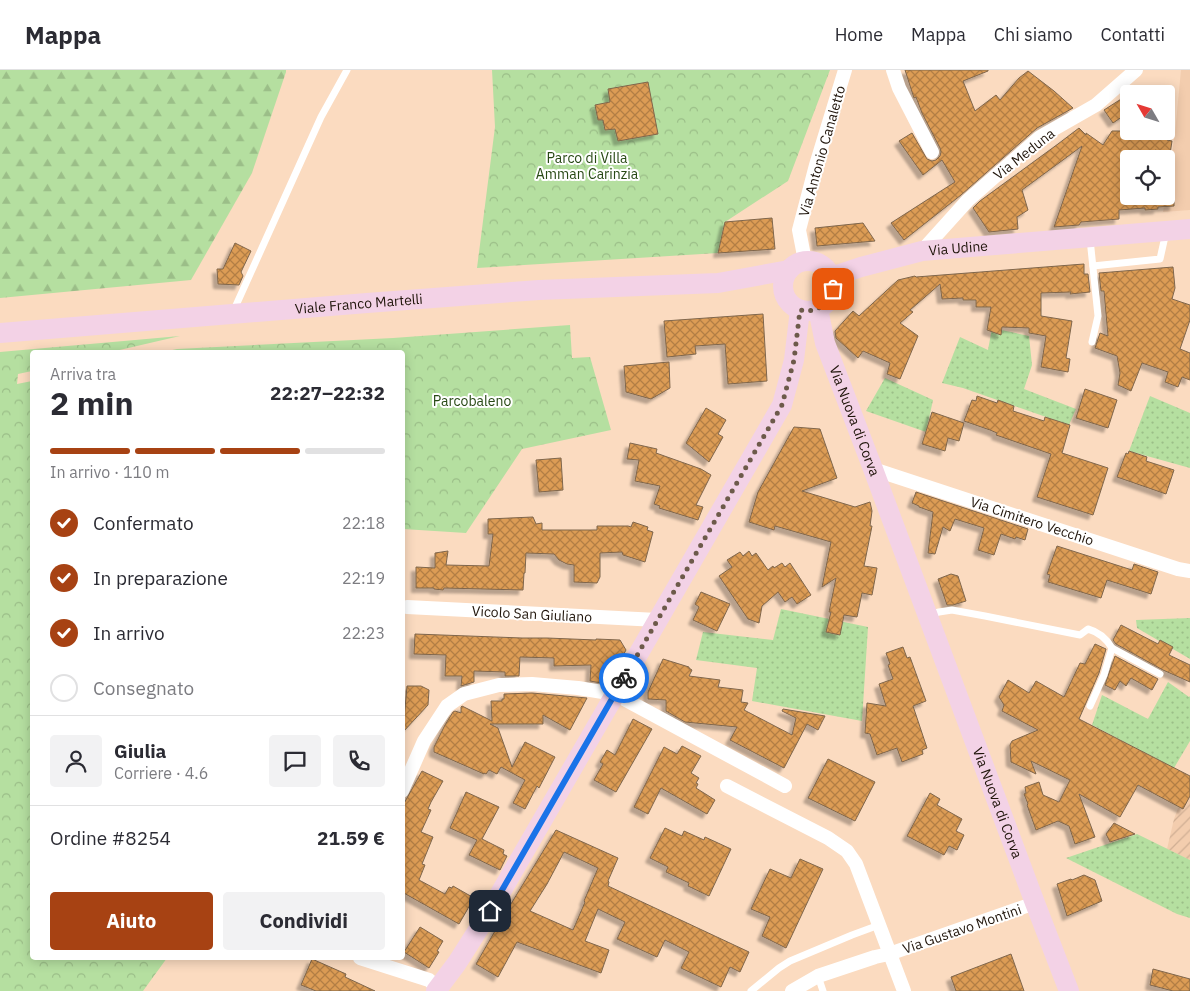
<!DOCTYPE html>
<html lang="it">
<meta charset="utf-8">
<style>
:root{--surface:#fff;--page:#f2f2f3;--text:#2b2b33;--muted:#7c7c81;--line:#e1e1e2;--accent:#a74213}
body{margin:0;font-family:"IBM Plex Sans",sans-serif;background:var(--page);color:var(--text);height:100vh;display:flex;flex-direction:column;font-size:19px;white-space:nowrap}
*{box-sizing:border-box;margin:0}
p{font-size:16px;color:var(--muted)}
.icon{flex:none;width:28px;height:28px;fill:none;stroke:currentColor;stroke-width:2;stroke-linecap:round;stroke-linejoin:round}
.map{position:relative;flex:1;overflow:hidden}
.details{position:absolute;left:30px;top:280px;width:375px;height:610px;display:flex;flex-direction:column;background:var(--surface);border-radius:5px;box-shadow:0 2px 12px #0003}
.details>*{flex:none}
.needle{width:32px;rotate:309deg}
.tools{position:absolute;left:1120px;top:15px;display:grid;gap:10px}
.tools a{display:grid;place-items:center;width:55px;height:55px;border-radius:5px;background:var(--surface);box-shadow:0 2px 12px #0003;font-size:25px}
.pin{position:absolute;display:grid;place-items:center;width:42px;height:42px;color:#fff;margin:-21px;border-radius:10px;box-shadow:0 2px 8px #0006}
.courier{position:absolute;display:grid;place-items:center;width:50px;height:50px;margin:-25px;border:4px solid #1a73e8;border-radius:50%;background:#fff;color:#222;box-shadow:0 1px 6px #0007}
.headline em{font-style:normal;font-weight:800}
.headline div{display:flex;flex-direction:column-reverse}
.headline{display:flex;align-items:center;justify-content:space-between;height:85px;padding:0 20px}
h1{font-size:32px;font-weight:800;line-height:38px}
.bar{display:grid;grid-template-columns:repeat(4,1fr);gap:8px 5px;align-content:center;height:60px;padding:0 20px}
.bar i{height:6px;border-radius:4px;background:var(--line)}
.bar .current{background:var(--accent)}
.bar p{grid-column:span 4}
.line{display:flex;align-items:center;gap:12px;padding:0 20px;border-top:1px solid var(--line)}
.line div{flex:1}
.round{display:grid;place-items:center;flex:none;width:52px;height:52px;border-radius:5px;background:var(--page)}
ol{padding:0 20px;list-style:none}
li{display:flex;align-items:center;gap:15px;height:55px}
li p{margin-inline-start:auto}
li .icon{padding:5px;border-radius:50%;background:var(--accent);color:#fff;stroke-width:4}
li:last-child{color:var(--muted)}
li i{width:28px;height:28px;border:2px solid var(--line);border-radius:50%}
.button{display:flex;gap:10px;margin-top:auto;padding:10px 20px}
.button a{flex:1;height:58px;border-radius:5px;background:var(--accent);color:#fff;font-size:20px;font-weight:800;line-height:58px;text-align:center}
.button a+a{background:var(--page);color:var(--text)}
header{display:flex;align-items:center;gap:30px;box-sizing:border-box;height:70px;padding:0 25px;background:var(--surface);border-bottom:1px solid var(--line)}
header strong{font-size:24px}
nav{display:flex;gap:28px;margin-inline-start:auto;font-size:18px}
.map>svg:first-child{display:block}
.built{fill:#f3cdae}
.industrial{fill:url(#industrial-furrows)}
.grass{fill:url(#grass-dots)}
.forest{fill:url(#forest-firs)}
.park{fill:url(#park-crowns)}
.building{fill:url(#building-cross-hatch);stroke:#7f664c;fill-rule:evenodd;filter:url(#shadow)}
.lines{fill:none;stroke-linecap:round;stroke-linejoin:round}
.service{stroke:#fff;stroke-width:7}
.minor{stroke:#fff;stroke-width:14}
.secondary{stroke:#f3d2e6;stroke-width:20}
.done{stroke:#6d5a4a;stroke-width:5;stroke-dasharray:0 9}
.route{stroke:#1a73e8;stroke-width:6}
.labels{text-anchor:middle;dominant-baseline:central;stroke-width:4;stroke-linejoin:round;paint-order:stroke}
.street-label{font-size:14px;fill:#20150b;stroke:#fff}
.park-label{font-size:14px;fill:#284915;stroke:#fff}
</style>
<header>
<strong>Mappa</strong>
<nav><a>Home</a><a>Mappa</a><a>Chi siamo</a><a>Contatti</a></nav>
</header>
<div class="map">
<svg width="1190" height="921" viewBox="0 0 1190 921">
<defs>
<pattern id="industrial-furrows" width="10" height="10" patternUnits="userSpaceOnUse" patternTransform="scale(1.25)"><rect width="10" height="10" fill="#f3cdae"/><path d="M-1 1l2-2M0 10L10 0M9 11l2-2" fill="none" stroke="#d0af94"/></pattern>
<pattern id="grass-dots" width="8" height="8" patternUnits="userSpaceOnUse" patternTransform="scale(1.25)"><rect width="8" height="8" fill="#b5dfa0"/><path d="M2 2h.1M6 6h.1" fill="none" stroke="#9bbe88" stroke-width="1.8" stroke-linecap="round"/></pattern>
<pattern id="forest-firs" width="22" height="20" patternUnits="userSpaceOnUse" patternTransform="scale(1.25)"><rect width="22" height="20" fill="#b5dfa0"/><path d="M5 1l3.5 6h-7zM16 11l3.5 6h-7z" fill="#9bbe88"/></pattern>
<pattern id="park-crowns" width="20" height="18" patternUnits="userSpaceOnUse" patternTransform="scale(1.25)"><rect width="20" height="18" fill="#b5dfa0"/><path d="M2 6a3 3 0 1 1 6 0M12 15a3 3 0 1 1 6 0" fill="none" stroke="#9bbe88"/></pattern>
<pattern id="building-cross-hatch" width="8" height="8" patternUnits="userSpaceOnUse" patternTransform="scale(1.25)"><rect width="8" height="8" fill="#dc9c55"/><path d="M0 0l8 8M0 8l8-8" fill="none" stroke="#b27e45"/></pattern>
<filter id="shadow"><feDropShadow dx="-4.5" dy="4.5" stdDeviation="1" flood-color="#0004"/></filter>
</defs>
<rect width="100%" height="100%" fill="#fbdbc0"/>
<polygon class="built" points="1181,0 1190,0 1190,140 1163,142 1175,63"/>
<polygon class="industrial" points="1174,698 1190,707 1190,790 1167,779 1174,749 1181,730"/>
<g class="grass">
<polygon points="992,258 1029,266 1032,295 1024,319 1076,339 1069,355 963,318 942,313 960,267 988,280"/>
<polygon points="885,308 933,330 926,362 866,341"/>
<polygon points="1150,326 1190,343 1190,398 1129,381"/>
<polygon points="781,539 868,557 862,651 752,631 757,598 696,590 703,562 773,570"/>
<polygon points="1190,548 1190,589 1137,558 1136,550"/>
<polygon points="1168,612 1189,627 1190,626 1190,671 1174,698 1092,655 1102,625 1148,649"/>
<polygon points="1137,764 1190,790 1190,848 1177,844 1066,788"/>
</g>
<polygon class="forest" points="0,0 286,0 286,2 252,103 191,210 0,228"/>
<g class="park">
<polygon points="492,0 830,0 788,111 725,152 718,183 477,198 495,57"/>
<polygon points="570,255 572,288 590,287 611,360 522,379 466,463 403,459 402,282 163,282 177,279 393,268"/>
<polygon points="180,266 111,282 32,282 32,301 18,304 17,314 32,311 32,888 167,888 143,921 0,921 0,282"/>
</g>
<g class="building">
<polygon points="905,0 988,0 988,1 963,11 975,41 996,25 1000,30 1019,8 1028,1 1054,21 1073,38 1037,58 961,125 904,170 891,153 955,112 942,90 923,105 899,71 912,63 927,89 932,91 936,90 940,86 941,82 940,78 922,43 916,27 914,28"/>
<polygon points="648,12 658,64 618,71 615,59 605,60 603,50 598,50 595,35 610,32 608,19"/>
<polygon points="1129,24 1129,42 1113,53 1104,40"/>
<polygon points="1079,58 1086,65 1086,63 1103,75 1112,61 1168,61 1167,70 1172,71 1170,84 1155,80 1150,89 1129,89 1129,126 1174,126 1174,136 1158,137 1158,139 1145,140 1145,138 1119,140 1119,149 1081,152 1079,155 1054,157 1082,76 1022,120 1028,140 1017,147 1018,159 989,162 973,138 980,131 1058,74"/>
<polygon points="772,148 775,179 718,183 725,152"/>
<polygon points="863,153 875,171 817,176 815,158"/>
<polygon points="235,173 251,181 241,202 243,206 239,215 218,214 217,199 223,199"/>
<polygon points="1084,194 1084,204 1088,204 1090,222 1070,224 1071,222 1041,223 1041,246 1072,251 1066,288 1070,289 1068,302 1041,297 1046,266 1029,263 1029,258 1002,257 1001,265 987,260 991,237 976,237 976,230 963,230 963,228 942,229 940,214 910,240 913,242 900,253 918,266 900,309 887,304 890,293 863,281 858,288 836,268 835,261 853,241 859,246 898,210 915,206 916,207"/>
<polygon points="1173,197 1175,218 1172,229 1190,235 1190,250 1180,279 1190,283 1190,310 1182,307 1178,317 1165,312 1168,302 1142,293 1131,321 1118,315 1120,303 1117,286 1095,278 1100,263 1108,266 1104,221 1101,221 1099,203"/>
<polygon points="763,244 767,311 728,314 725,274 695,276 696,284 667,287 664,251"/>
<polygon points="669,292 670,318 651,329 626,322 624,296"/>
<polygon points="1085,319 1117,330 1108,358 1076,348"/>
<polygon points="977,326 997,333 998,330 1014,336 1013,341 1044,351 1045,347 1070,355 1062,383 1108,398 1093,445 1037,427 1051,384 996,365 997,363 990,360 964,351 972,330 976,331"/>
<polygon points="706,338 726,350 718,364 723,367 709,392 686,373"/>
<polygon points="932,342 964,353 959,371 948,368 945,381 922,374"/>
<polygon points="794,357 820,359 837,408 802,421 855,437 870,432 872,441 870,456 872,456 864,496 877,498 872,525 862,523 857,547 844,545 840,565 826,562 831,542 829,542 836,508 822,517 831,472 775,456 774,460 749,452 758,422"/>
<polygon points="630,373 657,379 656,383 701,399 711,405 696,435 703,437 698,450 659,438 660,436 654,434 660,416 635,411 639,390 627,389"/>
<polygon points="1129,381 1147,387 1146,391 1174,400 1166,424 1117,407 1126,383 1128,384"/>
<polygon points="561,388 563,420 539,422 536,390"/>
<polygon points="916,422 1028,459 1025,470 1016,467 1015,469 1001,464 994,485 978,480 984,458 955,449 950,461 943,457 935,484 928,483 933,442 919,437 919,436 912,433"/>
<polygon points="533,447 536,454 542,453 542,460 597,460 597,456 628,456 631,457 633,452 648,457 647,460 653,462 645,492 623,485 622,482 600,483 600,507 597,513 574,512 574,495 567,494 559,490 554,484 526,483 525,503 524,503 523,520 444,518 443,520 434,519 434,518 416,518 416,497 435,498 435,483 448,481 446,495 489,496 493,464 488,464 488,449"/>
<polygon points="1057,476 1132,500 1134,494 1158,502 1151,524 1107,510 1101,528 1048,512 1050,505 1047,504"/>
<polygon points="749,481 752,486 756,483 768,500 773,496 774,498 782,493 785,497 790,493 811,525 797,534 792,527 785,532 778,522 762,536 759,553 748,549 719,506 732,497 727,490 740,482 743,486"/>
<polygon points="951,504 958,506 966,531 953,535 947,535 938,509"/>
<polygon points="701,522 730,534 717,561 693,550 699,537 695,534"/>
<polygon points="1121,555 1158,574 1160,570 1173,577 1169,585 1190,595 1190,612 1163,600 1116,574 1113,570"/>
<polygon points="415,564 522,568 547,568 596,570 596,569 620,570 626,580 607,614 590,611 591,595 554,596 554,588 520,587 519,606 505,606 505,602 474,601 474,612 461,616 462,606 445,606 446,585 414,584"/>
<polygon points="1095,574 1106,579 1099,603 1079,649 1190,706 1190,726 1183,739 1138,715 1120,747 1079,724 1095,767 1075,774 1069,756 1058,751 1036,760 1027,735 1028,734 1024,724 1026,723 1025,717 1039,712 1043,725 1059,732 1070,710 1031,691 1036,704 1011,692 1010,675 1012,671 1038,660 1002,641 1004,635 999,627 1008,610 1029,623 1036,611 1064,627 1080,593 1085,594"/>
<polygon points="903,577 907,588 910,587 926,631 913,636 927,678 922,680 923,684 902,692 897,678 877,685 870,664 865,663 867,633 886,636 879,614 893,609 888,595 890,594 886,583"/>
<polygon points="1115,586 1158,609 1152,620 1131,608 1126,616 1120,611 1115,620 1105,615"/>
<polygon points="663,589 689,597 689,598 692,600 689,606 720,610 718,617 743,620 741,632 748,633 744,640 792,665 796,648 782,641 783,639 825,646 818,660 807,654 784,698 730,670 737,657 685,652 666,641 666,630 648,629 648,622"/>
<polygon points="407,616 421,616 429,620 428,635 403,662"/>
<polygon points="532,623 587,628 570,660 543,645 543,654 490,654 498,658 512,697 525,672 555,687 539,718 537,716 525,739 513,733 525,710 501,697 497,704 489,700 486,704 484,703 484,704 434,682 434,677 445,655 453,642 455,641 461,643 461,637 462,636 492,651 491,631 502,631 502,629 504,629 504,624"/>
<polygon points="633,649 652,659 616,722 594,710 603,694 600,692 607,680 615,685"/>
<polygon points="682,676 701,686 691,703 699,708 696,713 698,714 696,718 715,730 707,744 661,718 648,744 634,737 664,677 677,684"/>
<polygon points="828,689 875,712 855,751 808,728"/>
<polygon points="422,701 443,711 431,732 428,739 431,740 421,762 433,767 422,794 425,795 419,810 445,824 449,817 452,818 453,816 474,828 459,854 402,822 402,737"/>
<polygon points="466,722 499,737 482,769 504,780 503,784 507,786 500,800 469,785 477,770 450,758"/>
<polygon points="930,723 940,729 937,735 962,749 956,761 964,765 957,780 949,776 944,785 907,766"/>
<polygon points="1114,753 1135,764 1110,772 1106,764"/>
<polygon points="665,758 682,766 684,761 704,770 705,767 731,779 709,826 688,816 689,813 666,802 668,797 650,788"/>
<path d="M556 760 618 788 608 811 609 812 608 816 749 882 740 902 730 897 721 917 681 898 689 882 665 870 657 887 617 869 625 852 598 839 585 871 609 880 601 903 517 872 498 907 476 894 503 847ZM564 782 598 798 584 831 585 832 573 860 530 841 547 814Z"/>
<polygon points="800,789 823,799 786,878 762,866 770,847 751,839 770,799 791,808"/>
<polygon points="1084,805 1095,810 1102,831 1067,846 1057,814 1071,809 1072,810"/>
<polygon points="420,857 443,871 437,881 439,882 429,898 404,882"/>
<polygon points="1011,884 1024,921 956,921 951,907"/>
<polygon points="312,889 346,904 345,907 375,921 316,921 301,915"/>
<polygon points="1153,899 1190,909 1190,921 1173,921 1150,915"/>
</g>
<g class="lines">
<g class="service">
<polyline points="1090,169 1098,246 1092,272"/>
<polyline points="1093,196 1160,189 1166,162"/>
<polyline points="233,242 321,47 347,0"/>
<path d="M928 545 939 542 952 540 985 546 1080 565 1088 559C1099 562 1106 568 1112 578L1104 605 1090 636"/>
<polyline points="1112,578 1160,604"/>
<polyline points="818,906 823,921"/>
<polyline points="751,921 779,898 790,891 852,865 879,855"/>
</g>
<g class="minor">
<polyline points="893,0 899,18 932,82"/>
<polyline points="922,181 968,130 1040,67 1096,35 1136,0"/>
<polyline points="805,191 799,160 816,95 845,0"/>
<polyline points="873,399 1178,499 1190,501"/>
<polyline points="407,537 657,550"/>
<polyline points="727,716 828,768 847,781 856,794 904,921"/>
<polyline points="402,721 424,671 447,636 464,624 499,615 532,614 578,618 615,624 785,716"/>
<polyline points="360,888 429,910 438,918"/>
<polyline points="792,921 818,906 875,887 889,884 1035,833"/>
</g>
<g class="secondary">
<circle cx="808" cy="216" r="25"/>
<path id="s1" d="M831 207 861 197 922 181 1190 159"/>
<path id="s2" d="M818 239 825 273 873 399 1035 833 1069 921"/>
<path id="s3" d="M0 263 367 233 539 220 718 213 789 200"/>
<polyline points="436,921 457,893 490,841 782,335 794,290 800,240"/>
</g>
</g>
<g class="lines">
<path class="done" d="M624 608 782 335 794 290 800 240C817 243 829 235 833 219"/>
<polyline class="route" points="490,841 624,608"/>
</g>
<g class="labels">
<g class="street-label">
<text transform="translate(822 81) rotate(-74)">Via Antonio Canaletto</text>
<text transform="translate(1024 84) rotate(-38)">Via Meduna</text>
<text stroke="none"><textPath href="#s1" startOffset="131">Via Udine</textPath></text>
<text stroke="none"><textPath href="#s3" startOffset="360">Viale Franco Martelli</textPath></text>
<text stroke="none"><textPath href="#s2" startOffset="118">Via Nuova di Corva</textPath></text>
<text transform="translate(1032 451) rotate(18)">Via Cimitero Vecchio</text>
<text transform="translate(532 544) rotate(3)">Vicolo San Giuliano</text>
<text stroke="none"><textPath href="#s2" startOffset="526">Via Nuova di Corva</textPath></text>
<text transform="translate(962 859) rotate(-19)">Via Gustavo Montini</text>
</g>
<g class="park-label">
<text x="587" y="88">Parco di Villa<tspan x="587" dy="16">Amman Carinzia</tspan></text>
<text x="472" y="331">Parcobaleno</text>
</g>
</g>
</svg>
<div class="tools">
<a><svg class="needle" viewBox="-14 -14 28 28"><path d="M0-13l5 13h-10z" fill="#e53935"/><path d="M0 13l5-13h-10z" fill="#7c7c81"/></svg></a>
<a><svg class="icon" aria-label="locate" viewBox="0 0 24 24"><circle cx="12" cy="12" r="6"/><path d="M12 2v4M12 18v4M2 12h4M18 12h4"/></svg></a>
</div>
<div class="pin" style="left:833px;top:219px;background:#ea580c"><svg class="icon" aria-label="bag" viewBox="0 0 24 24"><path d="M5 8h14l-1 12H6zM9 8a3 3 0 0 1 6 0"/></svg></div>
<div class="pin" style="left:490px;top:841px;background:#1f2937"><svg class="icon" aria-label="home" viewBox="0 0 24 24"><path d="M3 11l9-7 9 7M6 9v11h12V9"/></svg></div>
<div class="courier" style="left:624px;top:608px"><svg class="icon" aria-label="bike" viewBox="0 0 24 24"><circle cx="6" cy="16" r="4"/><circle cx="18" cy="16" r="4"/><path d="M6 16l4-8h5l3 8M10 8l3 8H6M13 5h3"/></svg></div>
<section class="details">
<div class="headline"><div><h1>2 min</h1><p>Arriva tra</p></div><em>22:27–22:32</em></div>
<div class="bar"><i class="current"></i><i class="current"></i><i class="current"></i><i></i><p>In arrivo · 110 m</p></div>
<ol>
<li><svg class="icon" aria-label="check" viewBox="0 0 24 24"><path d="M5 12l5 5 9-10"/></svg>Confermato<p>22:18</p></li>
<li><svg class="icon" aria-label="check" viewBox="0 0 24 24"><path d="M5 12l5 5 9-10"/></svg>In preparazione<p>22:19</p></li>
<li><svg class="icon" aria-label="check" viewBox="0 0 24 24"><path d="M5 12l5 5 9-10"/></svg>In arrivo<p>22:23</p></li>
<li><i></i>Consegnato</li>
</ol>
<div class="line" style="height:90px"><a class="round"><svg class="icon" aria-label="person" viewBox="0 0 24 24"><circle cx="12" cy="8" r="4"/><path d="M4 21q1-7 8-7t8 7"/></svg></a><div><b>Giulia</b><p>Corriere · 4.6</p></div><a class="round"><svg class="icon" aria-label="chat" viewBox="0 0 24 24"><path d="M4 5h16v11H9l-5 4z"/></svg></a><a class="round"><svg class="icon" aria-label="phone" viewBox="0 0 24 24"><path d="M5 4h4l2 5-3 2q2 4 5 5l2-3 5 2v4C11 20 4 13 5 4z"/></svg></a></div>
<div class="line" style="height:65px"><div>Ordine #8254</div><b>21.59 €</b></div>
<div class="button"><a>Aiuto</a><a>Condividi</a></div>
</section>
</div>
